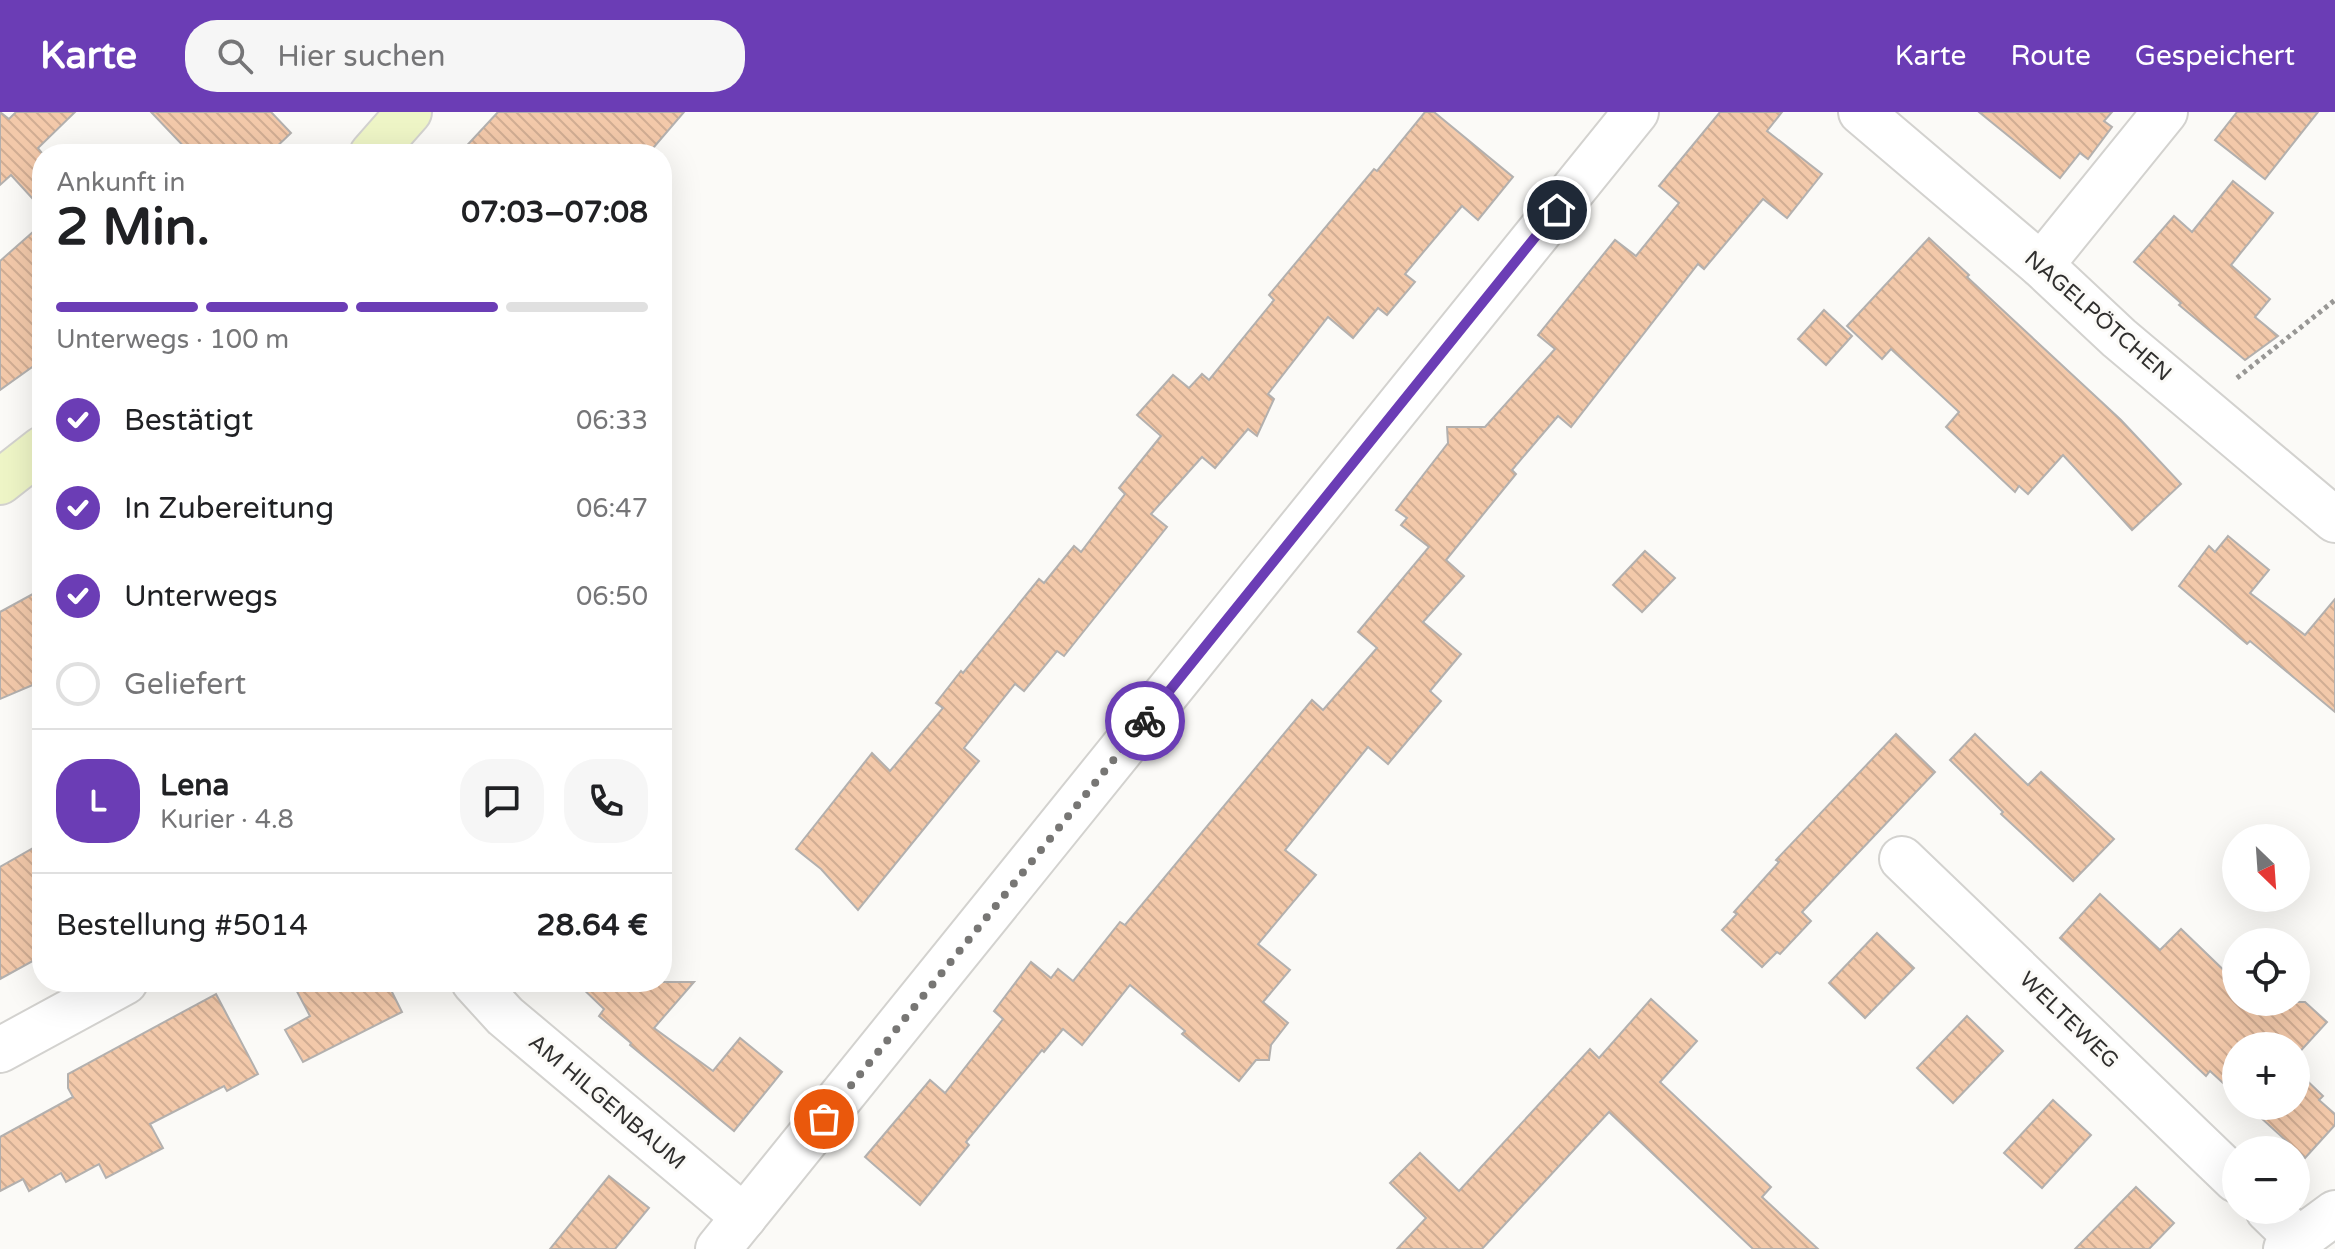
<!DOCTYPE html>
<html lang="de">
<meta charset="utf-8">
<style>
:root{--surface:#fff;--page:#f6f6f6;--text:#202124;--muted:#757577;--line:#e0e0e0;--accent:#6b3db5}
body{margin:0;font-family:"Varela Round",sans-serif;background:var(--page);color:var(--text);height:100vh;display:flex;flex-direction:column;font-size:30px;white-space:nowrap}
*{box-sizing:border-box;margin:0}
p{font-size:26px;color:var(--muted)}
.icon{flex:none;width:44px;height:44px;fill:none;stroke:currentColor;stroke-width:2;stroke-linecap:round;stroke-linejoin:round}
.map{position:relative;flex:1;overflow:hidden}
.details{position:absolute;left:32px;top:32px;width:640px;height:848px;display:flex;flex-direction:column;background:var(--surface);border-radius:32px;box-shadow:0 8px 32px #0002}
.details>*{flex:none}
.needle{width:52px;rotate:155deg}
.fabs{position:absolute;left:2222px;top:712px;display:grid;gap:16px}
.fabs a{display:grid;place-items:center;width:88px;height:88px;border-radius:50%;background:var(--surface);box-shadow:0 8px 32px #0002;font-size:40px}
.pin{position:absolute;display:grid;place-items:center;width:68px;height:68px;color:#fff;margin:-34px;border:4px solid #fff;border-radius:50%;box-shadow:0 2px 8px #0007}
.courier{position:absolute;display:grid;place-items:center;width:80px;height:80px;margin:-40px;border:6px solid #6b3db5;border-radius:50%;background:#fff;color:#222;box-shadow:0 2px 10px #0007}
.summary em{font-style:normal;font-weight:800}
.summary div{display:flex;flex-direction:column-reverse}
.summary{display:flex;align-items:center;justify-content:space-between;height:136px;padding:0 24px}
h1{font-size:52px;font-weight:800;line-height:60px}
.bar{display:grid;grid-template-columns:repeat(4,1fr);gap:12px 8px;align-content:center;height:96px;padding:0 24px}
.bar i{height:10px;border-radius:6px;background:var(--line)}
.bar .current{background:var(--accent)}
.bar p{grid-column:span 4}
.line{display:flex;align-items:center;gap:20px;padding:0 24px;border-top:2px solid var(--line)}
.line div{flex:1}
.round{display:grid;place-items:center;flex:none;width:84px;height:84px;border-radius:32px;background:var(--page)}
ol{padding:0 24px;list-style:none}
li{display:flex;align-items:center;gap:24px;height:88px}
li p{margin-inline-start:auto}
li .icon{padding:8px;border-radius:50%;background:var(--accent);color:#fff;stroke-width:4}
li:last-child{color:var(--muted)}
li i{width:44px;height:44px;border:4px solid var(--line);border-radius:50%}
header{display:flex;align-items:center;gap:48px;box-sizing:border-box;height:112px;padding:0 40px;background:var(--accent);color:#fff}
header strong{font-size:38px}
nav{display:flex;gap:44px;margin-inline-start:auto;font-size:28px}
.search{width:560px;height:72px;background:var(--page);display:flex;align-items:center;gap:20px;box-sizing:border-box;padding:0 28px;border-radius:32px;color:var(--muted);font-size:30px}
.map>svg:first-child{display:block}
.building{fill:url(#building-back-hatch);stroke:#b3b0ae;stroke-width:2}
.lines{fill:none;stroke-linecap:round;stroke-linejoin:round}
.minor-casing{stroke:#d3d2cf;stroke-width:48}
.secondary-casing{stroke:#d3d2cf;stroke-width:48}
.path{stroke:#989795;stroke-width:5;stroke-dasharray:4 4;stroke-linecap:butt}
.minor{stroke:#fff;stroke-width:44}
.secondary{stroke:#eef5c6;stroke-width:44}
.done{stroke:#777674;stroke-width:8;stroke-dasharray:0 14.4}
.route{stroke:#6b3db5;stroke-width:10}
.labels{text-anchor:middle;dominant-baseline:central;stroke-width:6;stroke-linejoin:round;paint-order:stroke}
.street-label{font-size:22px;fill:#302f2e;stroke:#fbfaf7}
</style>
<header>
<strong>Karte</strong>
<div class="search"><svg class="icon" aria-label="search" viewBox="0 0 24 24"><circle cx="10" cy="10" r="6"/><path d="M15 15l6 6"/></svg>Hier suchen</div>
<nav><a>Karte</a><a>Route</a><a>Gespeichert</a></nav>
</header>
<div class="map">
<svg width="2335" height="1137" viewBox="0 0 2335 1137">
<defs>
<pattern id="building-back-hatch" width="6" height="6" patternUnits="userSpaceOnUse" patternTransform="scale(2)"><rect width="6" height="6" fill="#f3c9aa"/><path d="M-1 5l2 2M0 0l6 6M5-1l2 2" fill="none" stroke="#d1ad93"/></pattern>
</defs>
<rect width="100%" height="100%" fill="#fbfaf7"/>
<g class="building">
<polygon points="0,0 9,7 16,0 75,0 38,36 42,41 42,97 11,63 0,73"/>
<polygon points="151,0 271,0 291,21 269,42 191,42"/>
<polygon points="498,0 684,0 648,42 459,42"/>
<polygon points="1425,0 1434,0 1513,65 1478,108 1462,94 1405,162 1415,170 1387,203 1378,196 1353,226 1328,205 1268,282 1274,287 1257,324 1248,317 1215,356 1202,345 1151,402 1167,415 1064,544 1057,539 1024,579 1015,572 964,636 979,649 858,798 821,757 796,737 872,641 890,659 943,596 936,591 961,559 963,561 1039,467 1044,471 1074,434 1081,440 1125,382 1119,376 1161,324 1137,303 1173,263 1189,276 1202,262 1209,268 1274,188 1269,183 1374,57 1377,59"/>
<polygon points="1720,0 1782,0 1767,19 1822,62 1787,106 1763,87 1704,157 1698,152 1571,315 1558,304 1512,358 1516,362 1446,448 1464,464 1423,510 1461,542 1430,579 1441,589 1388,652 1368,635 1285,738 1316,763 1258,832 1290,858 1263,890 1288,911 1271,933 1269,948 1256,948 1239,969 1182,922 1185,919 1130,873 1082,933 1063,917 1044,940 1042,938 966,1030 969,1033 920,1093 865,1045 930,968 945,981 1003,907 994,899 1031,850 1051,866 1058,857 1073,869 1120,810 1125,813 1312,588 1323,598 1377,536 1358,520 1429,435 1401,413 1407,406 1396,398 1448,331 1447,315 1485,315 1555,237 1538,223 1615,128 1636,144 1679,91 1659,74"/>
<polygon points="1979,0 2112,0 2104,9 2112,15 2088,47 2080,41 2060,66"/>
<polygon points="2237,0 2318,0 2265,67 2215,28"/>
<polygon points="2233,69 2273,101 2231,153 2270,187 2255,205 2278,224 2245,248 2179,193 2181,191 2134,150 2174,104 2192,120"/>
<polygon points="42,112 42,248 0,278 0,149"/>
<polygon points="1929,126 1969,163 1967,165 2121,308 2181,372 2132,418 2063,343 2028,382 2019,374 2015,380 1946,315 1959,300 1891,237 1882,247 1847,214"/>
<polygon points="1824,198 1852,224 1826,253 1798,227"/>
<polygon points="2228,424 2269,458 2250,481 2305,523 2335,487 2335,600 2250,529 2247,532 2179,474 2209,434 2215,440"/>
<polygon points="1645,439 1675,466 1642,500 1613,473"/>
<polygon points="42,477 42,569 0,587 0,500"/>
<polygon points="1896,622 1935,660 1802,800 1811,809 1780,842 1777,840 1762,855 1722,818 1737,802 1734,800 1779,750 1776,748"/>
<polygon points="1975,622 2028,673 2041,660 2114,727 2073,769 2001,702 2003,700 1950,648"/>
<polygon points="42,731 42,844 0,867 0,755"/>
<polygon points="2100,782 2160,838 2181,817 2236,870 2236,890 2305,890 2327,910 2296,944 2296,934 2236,934 2236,983 2210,959 2206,964 2060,826"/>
<polygon points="1877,821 1914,856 1865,906 1829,871"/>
<polygon points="292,870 387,870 402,900 303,950 285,918 310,904"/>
<polygon points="576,870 694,870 654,916 713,959 740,926 782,960 734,1019 630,933 631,931 599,904 604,897"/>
<polygon points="216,882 258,962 227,979 224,974 150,1012 163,1036 106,1066 99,1052 66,1070 61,1061 29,1079 23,1067 0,1079 0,1025 73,985 68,976 68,962"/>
<polygon points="1651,887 1697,929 1660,970 1771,1075 1762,1085 1818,1137 1753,1137 1609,1000 1482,1137 1397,1137 1426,1106 1390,1071 1420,1041 1459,1079 1590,937 1599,946"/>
<polygon points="1967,904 2003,939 1953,991 1917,956"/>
<polygon points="2296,958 2323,984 2319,988 2335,1002 2335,1013 2305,1046 2248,994 2296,994"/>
<polygon points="2053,988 2091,1023 2042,1076 2004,1041"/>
<polygon points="609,1064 649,1096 615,1137 550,1137"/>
<polygon points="2136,1075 2174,1111 2149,1137 2075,1137"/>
</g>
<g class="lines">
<g class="minor-casing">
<g id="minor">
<polyline points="1861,0 2041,153 2119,226 2335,408"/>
<polyline points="2041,153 2165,0"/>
<polyline points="1902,747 2236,1068"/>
<polyline points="474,870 505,904 744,1105"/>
<polyline points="0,938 125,870"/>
<polyline points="2268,1098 2300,1129"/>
<polyline points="718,1137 1636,0"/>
<polyline points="2286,1137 2335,1101"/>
</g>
</g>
<g class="secondary-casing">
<g id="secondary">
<polyline points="372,42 409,0"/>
<polyline points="0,370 42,337"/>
</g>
</g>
<polyline class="path" points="2237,266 2335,188"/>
<use href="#minor" class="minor"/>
<use href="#secondary" class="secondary"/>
</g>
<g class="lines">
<polyline class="done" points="824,1007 1145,609"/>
<polyline class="route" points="1145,609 1557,98"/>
</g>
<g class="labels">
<g class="street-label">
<text transform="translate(2098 204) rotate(41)">NAGELPÖTCHEN</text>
<text transform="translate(2069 908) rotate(44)">WELTEWEG</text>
<text transform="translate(607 990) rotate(40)">AM HILGENBAUM</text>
</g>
</g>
</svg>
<div class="fabs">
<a><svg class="needle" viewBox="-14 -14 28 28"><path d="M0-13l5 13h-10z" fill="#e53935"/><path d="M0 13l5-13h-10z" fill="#757577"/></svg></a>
<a><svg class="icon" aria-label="locate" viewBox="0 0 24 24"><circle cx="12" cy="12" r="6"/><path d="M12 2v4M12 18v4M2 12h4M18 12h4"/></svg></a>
<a>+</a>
<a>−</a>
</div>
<div class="pin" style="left:824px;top:1007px;background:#ea580c"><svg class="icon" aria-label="bag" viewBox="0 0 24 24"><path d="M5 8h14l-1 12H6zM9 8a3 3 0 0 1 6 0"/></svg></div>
<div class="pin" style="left:1557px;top:98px;background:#1f2937"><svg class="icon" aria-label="home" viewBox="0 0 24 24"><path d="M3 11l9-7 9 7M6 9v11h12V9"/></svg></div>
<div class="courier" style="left:1145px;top:609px"><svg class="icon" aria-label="bike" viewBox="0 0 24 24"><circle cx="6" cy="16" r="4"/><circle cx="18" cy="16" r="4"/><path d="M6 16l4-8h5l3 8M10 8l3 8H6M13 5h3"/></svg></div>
<section class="details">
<div class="summary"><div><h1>2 Min.</h1><p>Ankunft in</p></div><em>07:03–07:08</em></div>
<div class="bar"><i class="current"></i><i class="current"></i><i class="current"></i><i></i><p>Unterwegs · 100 m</p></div>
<ol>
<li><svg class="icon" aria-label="check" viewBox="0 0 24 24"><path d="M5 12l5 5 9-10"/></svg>Bestätigt<p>06:33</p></li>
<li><svg class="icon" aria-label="check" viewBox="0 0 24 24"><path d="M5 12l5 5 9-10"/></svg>In Zubereitung<p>06:47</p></li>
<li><svg class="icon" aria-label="check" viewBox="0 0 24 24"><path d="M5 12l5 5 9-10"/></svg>Unterwegs<p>06:50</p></li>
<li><i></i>Geliefert</li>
</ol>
<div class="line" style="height:144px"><b class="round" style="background:var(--accent);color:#fff">L</b><div><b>Lena</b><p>Kurier · 4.8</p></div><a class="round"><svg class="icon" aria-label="chat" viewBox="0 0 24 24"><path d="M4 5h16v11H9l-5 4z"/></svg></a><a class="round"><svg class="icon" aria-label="phone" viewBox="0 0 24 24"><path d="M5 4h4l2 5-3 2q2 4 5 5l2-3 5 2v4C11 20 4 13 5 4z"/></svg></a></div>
<div class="line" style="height:104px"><div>Bestellung #5014</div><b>28.64 €</b></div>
</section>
</div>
